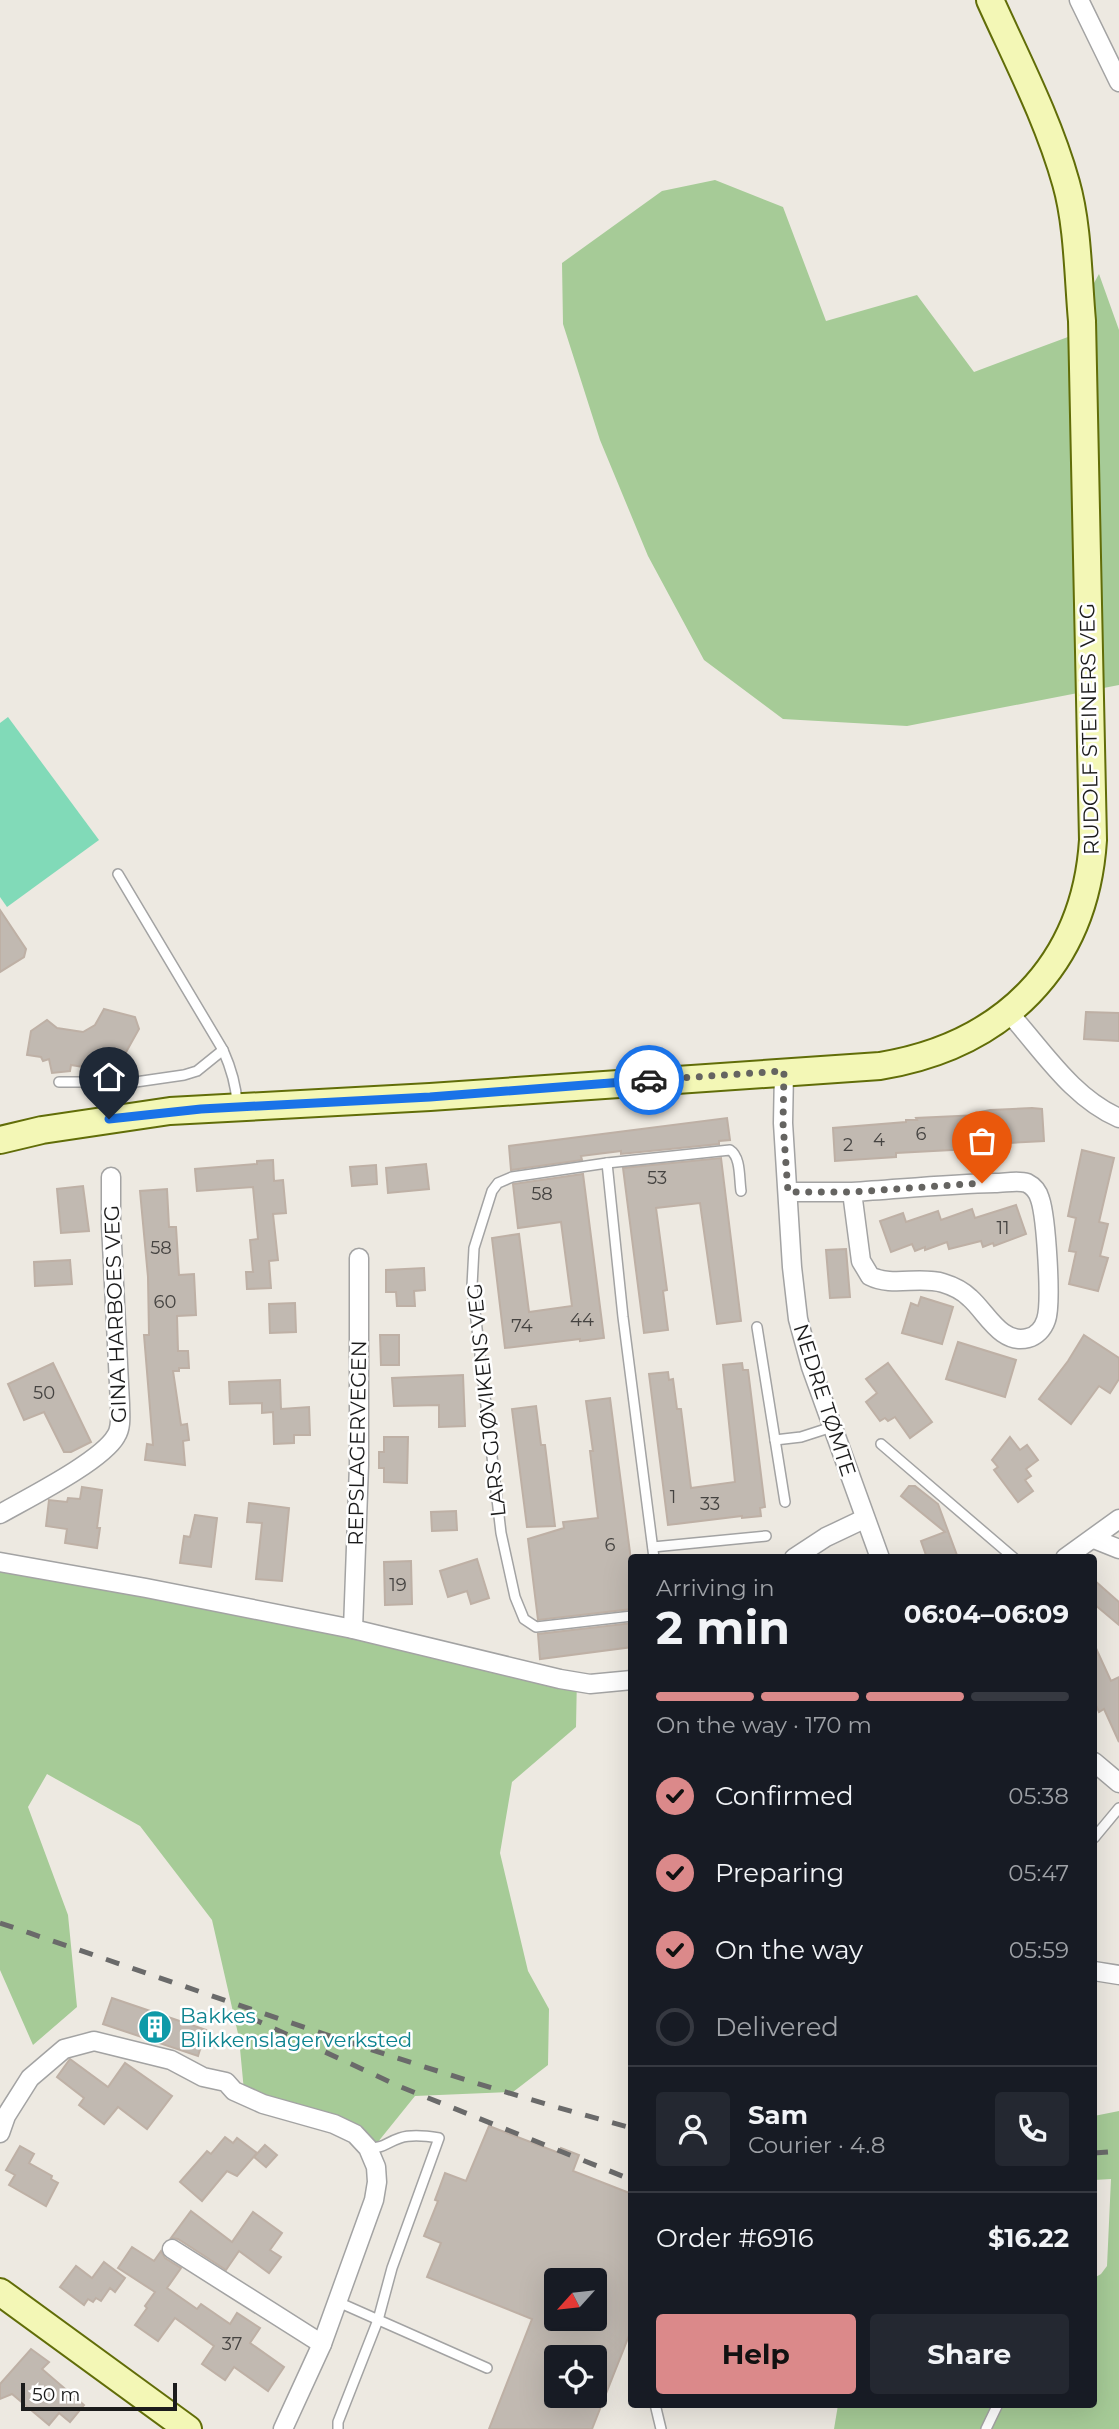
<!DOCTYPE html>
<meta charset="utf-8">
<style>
:root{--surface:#171b24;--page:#242831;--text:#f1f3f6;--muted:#9ea1a6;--line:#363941;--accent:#db898a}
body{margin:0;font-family:Montserrat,sans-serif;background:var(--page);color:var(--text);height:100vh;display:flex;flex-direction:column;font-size:26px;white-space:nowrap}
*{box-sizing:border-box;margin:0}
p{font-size:23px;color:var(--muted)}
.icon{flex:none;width:38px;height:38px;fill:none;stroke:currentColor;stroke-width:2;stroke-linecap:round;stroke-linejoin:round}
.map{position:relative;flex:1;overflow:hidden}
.side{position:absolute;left:628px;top:1554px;width:469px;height:854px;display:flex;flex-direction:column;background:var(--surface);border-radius:7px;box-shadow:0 7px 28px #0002}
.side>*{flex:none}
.needle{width:46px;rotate:243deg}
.controls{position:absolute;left:544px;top:2268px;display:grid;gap:14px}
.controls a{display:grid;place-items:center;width:63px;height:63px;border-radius:7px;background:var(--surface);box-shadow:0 7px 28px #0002;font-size:35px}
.scale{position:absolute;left:21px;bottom:18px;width:156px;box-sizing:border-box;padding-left:7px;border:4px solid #1c1c1c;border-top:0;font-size:19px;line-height:24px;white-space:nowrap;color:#1c1c1c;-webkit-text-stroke:5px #fff;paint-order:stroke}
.pin{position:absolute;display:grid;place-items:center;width:60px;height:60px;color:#fff;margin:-72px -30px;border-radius:50% 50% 50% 0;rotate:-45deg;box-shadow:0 0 7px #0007}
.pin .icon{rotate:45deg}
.courier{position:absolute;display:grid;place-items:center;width:70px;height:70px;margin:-35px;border:5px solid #1a73e8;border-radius:50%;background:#fff;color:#222;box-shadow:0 2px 9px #0007}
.headline em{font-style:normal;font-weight:700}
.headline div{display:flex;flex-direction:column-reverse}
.headline{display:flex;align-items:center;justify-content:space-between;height:119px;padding:0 28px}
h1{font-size:46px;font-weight:700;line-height:52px}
.bar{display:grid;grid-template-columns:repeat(4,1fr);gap:10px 7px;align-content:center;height:84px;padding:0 28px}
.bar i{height:9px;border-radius:5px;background:var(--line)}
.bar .on{background:var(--accent)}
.bar p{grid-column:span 4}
.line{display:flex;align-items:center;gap:18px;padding:0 28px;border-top:2px solid var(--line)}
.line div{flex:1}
.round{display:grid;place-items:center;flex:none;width:74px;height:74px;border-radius:7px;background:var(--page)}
ol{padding:0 28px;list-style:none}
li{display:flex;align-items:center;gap:21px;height:77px}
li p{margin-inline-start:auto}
li .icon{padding:7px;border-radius:50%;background:var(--accent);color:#111;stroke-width:4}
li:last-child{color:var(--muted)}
li i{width:38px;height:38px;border:4px solid var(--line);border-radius:50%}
.action{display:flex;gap:14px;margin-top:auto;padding:14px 28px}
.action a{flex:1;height:80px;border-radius:7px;background:var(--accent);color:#111;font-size:28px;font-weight:700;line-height:80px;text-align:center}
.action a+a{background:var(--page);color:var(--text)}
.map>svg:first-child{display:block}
.forest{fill:#a6cb97}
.pitch{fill:#81dab8}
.building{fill:#c1b9b1;stroke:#beb0a5;stroke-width:2;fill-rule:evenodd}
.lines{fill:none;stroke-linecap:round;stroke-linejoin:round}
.lane-casing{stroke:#a3a3a3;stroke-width:12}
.street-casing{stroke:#a3a3a3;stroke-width:21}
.secondary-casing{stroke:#616d08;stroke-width:30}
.lane{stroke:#fff;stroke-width:9}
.street{stroke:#fff;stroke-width:18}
.secondary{stroke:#f3f7b6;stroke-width:26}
.rail{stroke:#6a6a6a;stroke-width:5;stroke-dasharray:14 14;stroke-linecap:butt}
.done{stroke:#656461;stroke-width:7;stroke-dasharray:0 12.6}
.route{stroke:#1a73e8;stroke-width:9}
.labels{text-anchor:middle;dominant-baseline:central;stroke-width:5;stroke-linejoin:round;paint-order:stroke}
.number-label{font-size:18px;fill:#454341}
.street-label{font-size:21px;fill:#1c1c1c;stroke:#fff}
.culture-label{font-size:21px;fill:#0d838f;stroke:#fff;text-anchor:start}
</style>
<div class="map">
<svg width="1119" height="2429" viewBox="0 0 1119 2429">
<rect width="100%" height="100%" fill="#ede9e1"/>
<g class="forest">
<polygon points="715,180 783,207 826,321 917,295 974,372 1076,334 1089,292 1099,274 1119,330 1119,685 907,726 783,719 704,660 648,556 600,440 563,324 562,263 662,191"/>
<polygon points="0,1571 79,1580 577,1675 576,1727 512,1782 500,1853 528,1971 549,2009 548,2065 513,2092 415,2096 365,2158 346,2139 244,2091 239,2038 212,1920 140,1826 47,1774 28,1807 68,1915 77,2007 33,2045 0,1970"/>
<polygon points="1119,2111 1119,2429 834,2429 838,2405 1094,2404 1094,2278 1101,2274 1107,2266 1111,2179 1094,2180 1094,2116"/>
</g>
<polygon class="pitch" points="8,717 99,840 7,907 0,897 0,723"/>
<g class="building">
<polygon points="0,910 26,949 24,957 0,972"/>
<polygon points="104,1009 135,1017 139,1029 125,1054 128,1059 121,1072 104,1070 100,1063 89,1068 71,1065 70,1071 52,1073 49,1059 43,1061 41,1057 27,1055 31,1031 47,1020 57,1028 83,1032 95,1025"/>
<polygon points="1086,1012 1119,1013 1119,1041 1084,1039"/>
<polygon points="1032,1108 1042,1109 1044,1141 970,1145 970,1149 896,1153 896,1157 835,1161 833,1128 906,1122 906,1120 917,1120 916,1118 980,1115 980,1112 990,1110"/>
<polygon points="727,1118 730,1140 719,1141 719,1144 621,1154 621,1151 581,1156 582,1160 511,1170 509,1146"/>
<polygon points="1082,1150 1114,1158 1099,1222 1108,1224 1100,1256 1108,1258 1098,1291 1069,1284 1076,1252 1069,1251 1076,1218 1068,1216"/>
<polygon points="721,1158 741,1321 717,1324 700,1203 656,1208 667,1290 663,1291 668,1330 644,1333 623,1168"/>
<polygon points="273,1160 274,1181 283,1180 286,1213 273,1214 278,1260 269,1261 271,1288 247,1289 246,1272 253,1272 250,1240 258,1239 253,1187 197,1191 195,1169 257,1164 257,1161"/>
<polygon points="426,1164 429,1189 388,1193 386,1168"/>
<polygon points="376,1165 377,1184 352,1186 350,1167"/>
<polygon points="583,1174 604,1338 580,1341 580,1339 505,1348 492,1238 519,1234 529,1312 572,1306 561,1222 518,1228 513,1184"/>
<polygon points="83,1186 89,1231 61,1233 57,1189"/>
<polygon points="167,1189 169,1227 176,1227 179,1275 194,1274 196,1315 177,1316 178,1351 188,1351 189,1368 179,1368 179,1371 173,1371 181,1425 187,1424 189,1440 183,1441 185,1465 145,1460 147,1444 153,1445 144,1335 149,1335 148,1277 140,1191"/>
<polygon points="1016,1205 1026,1234 994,1246 993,1243 983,1247 981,1241 949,1249 947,1242 925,1250 925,1247 915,1251 912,1244 891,1252 880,1221 903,1213 906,1222 938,1211 941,1220 972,1209 975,1218"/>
<polygon points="846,1249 850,1297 830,1298 826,1250"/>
<polygon points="70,1260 72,1284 35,1286 34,1262"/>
<polygon points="424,1268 425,1290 414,1291 415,1306 397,1306 396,1292 386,1292 386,1270"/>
<polygon points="921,1297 953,1307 942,1344 902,1333 911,1303 918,1306"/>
<polygon points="295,1303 296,1332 270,1333 269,1304"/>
<polygon points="380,1335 399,1335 399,1365 381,1365"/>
<polygon points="1084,1335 1119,1358 1119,1379 1110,1393 1099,1386 1071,1424 1039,1399 1068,1361"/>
<polygon points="958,1342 1016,1360 1005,1397 946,1379"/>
<polygon points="53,1363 91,1442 71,1452 64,1452 44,1412 24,1420 8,1384"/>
<polygon points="742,1363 743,1370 748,1370 765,1507 760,1508 761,1516 742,1518 742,1516 668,1525 649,1374 668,1372 669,1380 673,1379 677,1409 681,1409 691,1488 735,1482 723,1365"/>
<polygon points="888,1363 932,1422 910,1438 895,1417 888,1421 885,1418 880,1421 866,1402 877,1393 866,1379"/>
<polygon points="463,1375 465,1426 439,1427 439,1405 394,1406 392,1378"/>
<polygon points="280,1380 281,1409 309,1407 310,1435 294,1435 294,1443 274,1444 273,1412 262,1413 262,1403 230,1404 229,1382"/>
<polygon points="610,1398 632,1568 632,1609 538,1620 528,1539 564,1528 563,1522 598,1518 590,1451 593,1451 586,1401"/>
<polygon points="536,1406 541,1445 545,1445 555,1526 527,1527 512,1409"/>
<polygon points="384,1437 408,1437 407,1483 384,1482 384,1468 379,1468 379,1452 384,1452"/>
<polygon points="1010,1437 1020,1450 1027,1445 1038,1460 1026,1469 1031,1476 1025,1480 1033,1491 1018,1502 994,1470 998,1467 992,1460"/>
<polygon points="909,1486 915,1486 938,1504 958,1558 927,1558 921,1541 945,1532 901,1496"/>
<polygon points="82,1487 102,1490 97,1528 100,1528 97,1548 65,1543 67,1529 46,1526 49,1500 67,1502 68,1498 80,1499"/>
<polygon points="249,1503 289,1508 282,1581 256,1579 262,1523 247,1522"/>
<polygon points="456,1511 457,1530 432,1531 431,1512"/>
<polygon points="195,1515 217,1518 211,1567 180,1563 184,1536 190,1537"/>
<polygon points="477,1559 489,1598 471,1604 467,1591 448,1597 440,1571"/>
<polygon points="411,1561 412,1604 385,1605 384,1562"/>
<polygon points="1094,1580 1119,1602 1119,1625 1094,1604"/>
<polygon points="632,1623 632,1647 540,1659 538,1634"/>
<polygon points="1094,1644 1111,1681 1119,1677 1119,1742 1104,1709 1099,1712 1094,1701"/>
<polygon points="112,1998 206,2030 198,2056 103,2024"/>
<polygon points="70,2059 108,2087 125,2063 172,2096 147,2129 118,2107 104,2124 79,2105 84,2098 57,2077"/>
<path d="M489 2126 559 2153 561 2148 579 2155 573 2171 632 2194V2328L592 2429H489L532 2319 427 2277 441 2243 424 2236 438 2201 435 2200 445 2173 466 2181ZM556 2280H595V2319H556ZM556 2357H595V2396H556Z"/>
<polygon points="225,2137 233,2143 237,2138 257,2153 237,2176 227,2171 202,2201 180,2182 207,2151 211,2154"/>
<polygon points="265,2145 277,2155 266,2167 254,2157"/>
<polygon points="20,2146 34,2154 29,2163 52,2176 51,2179 58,2183 46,2206 9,2185 15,2175 6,2170"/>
<polygon points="191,2211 232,2242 253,2212 282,2233 270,2250 281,2257 269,2273 239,2251 226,2270 178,2239 171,2238"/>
<polygon points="132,2247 154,2261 161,2251 165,2258 181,2268 167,2288 197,2309 201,2304 230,2324 237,2313 260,2328 250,2343 284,2367 268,2391 234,2367 225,2380 202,2364 214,2346 175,2318 158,2341 135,2325 147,2308 145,2306 155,2292 118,2268"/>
<polygon points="104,2262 125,2278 115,2292 110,2288 101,2301 96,2298 93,2302 88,2299 84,2305 60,2287 76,2266 92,2278"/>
<polygon points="31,2349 49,2362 42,2369 84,2405 70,2422 59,2413 49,2425 12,2394 0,2399 0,2384"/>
</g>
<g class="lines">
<g class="lane-casing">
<g id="lane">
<path d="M118 874 223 1050C231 1068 236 1084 237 1103"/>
<polyline points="59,1082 81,1082 101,1087 184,1075 197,1071 223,1050"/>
<polyline points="607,1163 623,1317 654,1558"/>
<polyline points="757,1327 785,1502"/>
<polyline points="775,1440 801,1437 832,1427"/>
<polyline points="881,1444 1014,1558"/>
<polyline points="653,1547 766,1536"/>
<path d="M632 1616 536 1627 524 1619 515 1597 501 1533 472 1286 474 1248 492 1191 498 1183 512 1177 607 1163 730 1150C741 1157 739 1178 741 1191"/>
<polyline points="1094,1838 1119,1808"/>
<polyline points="338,2302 487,2368"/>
<polyline points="655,2404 661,2429"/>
<path d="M338 2429V2422L378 2320 392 2268 439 2138C427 2136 412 2134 400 2138 385 2143 385 2148 368 2148"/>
<polyline points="986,2429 998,2404"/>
</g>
</g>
<g class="street-casing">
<g id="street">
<polyline points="1079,0 1119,82"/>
<path d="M1008 1012C1042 1049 1071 1097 1119 1118"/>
<polyline points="784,1071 783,1123 792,1267 798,1319 811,1367 880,1558"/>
<path d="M788 1192H852L861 1261 870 1276C891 1287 920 1276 943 1283 953 1286 963 1291 970 1298 987 1313 1001 1345 1028 1338 1036 1336 1043 1329 1046 1320 1052 1303 1046 1217 1040 1199 1038 1192 1033 1186 1027 1183 1018 1180 1005 1183 995 1183 948 1184 900 1189 852 1192"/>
<path d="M0 1514C28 1498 102 1461 116 1436 122 1427 120 1414 120 1404L111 1224V1177"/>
<polyline points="1094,1539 1119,1549"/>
<polyline points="794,1558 826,1537 864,1519"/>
<polyline points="1065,1558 1119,1519"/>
<polyline points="0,1562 146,1588 353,1629 560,1679 590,1684 632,1680"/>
<polyline points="353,1629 359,1465 359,1258"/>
<polyline points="1094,1762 1119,1783"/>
<polyline points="1094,1971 1119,1975"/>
<polyline points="0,2133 6,2116 30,2078 64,2049 94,2041 171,2060 203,2077 226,2082 234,2091 263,2104 334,2124 355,2134 368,2148 376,2167 377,2182 374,2200 322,2344 283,2429"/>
<polyline points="172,2249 322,2344"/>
</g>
</g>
<g class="secondary-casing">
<g id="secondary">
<path d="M0 1140 42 1130 170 1111 430 1097 880 1066C1002 1046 1085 966 1093 840L1082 321C1078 277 1078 225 1066 183 1048 119 1017 60 990 0"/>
<polyline points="0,2292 188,2429"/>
</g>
</g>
<use href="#lane" class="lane"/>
<use href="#street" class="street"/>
<use href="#secondary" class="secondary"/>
<g class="rail">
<path d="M0 1923C210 1994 418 2071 632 2128"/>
<polyline points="249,2017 401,2087 632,2180"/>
<polyline points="1094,2153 1119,2151"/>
</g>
</g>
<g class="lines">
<polyline class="done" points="649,1080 784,1071 783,1123 788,1192 852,1192 982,1183"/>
<polyline class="route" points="109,1119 201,1109 430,1097 649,1080"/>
</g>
<defs>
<g id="building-disc" transform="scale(1.75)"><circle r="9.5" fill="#0f9aa8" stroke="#fff"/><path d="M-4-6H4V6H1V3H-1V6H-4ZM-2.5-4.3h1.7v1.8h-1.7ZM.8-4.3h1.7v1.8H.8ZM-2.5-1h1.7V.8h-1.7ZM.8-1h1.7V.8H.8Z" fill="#fff"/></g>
</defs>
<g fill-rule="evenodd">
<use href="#building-disc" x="155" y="2027"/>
</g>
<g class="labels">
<g class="number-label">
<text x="921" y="1134">6</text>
<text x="879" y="1140">4</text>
<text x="848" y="1145">2</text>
<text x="657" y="1178">53</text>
<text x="542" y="1194">58</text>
<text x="1003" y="1228">11</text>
<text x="161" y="1248">58</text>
<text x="165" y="1302">60</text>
<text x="582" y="1320">44</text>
<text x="522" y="1326">74</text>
<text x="44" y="1393">50</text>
<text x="673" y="1497">1</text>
<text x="710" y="1504">33</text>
<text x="610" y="1545">6</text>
<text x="398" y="1585">19</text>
<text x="232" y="2344">37</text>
</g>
<g class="street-label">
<text transform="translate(1089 729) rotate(-91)">RUDOLF STEINERS VEG</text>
<text transform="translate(115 1314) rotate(-92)">GINA HARBOES VEG</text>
<text transform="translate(486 1400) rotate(-96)">LARS GJØVIKENS VEG</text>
<text transform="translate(825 1400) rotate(72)">NEDRE TØMTE</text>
<text transform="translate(357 1443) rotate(-89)">REPSLAGERVEGEN</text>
</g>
<g class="culture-label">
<text x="180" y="2015">Bakkes<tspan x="180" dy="24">Blikkenslagerverksted</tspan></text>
</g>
</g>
</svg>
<div class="controls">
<a><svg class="needle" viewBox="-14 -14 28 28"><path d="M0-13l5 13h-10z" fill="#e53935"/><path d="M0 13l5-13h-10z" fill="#9ea1a6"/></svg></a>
<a><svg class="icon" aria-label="locate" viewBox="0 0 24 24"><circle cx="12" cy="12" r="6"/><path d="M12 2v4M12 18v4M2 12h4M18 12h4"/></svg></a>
</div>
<div class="scale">50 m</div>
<div class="pin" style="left:982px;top:1183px;background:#ea580c"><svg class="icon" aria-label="bag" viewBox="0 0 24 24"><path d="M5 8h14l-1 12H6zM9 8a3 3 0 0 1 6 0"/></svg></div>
<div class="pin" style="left:109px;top:1119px;background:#1f2937"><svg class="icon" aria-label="home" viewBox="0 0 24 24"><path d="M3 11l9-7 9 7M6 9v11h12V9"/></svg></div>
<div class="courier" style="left:649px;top:1080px"><svg class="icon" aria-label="car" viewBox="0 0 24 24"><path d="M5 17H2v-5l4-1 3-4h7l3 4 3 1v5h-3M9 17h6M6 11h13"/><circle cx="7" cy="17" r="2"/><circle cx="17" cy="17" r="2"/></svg></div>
<section class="side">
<div class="headline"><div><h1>2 min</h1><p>Arriving in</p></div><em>06:04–06:09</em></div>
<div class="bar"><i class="on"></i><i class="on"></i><i class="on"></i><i></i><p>On the way · 170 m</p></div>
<ol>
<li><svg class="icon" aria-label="check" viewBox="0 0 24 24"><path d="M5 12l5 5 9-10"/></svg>Confirmed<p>05:38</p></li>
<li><svg class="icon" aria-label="check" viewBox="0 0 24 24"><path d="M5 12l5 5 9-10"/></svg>Preparing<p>05:47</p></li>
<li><svg class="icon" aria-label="check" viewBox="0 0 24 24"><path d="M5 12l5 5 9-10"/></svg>On the way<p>05:59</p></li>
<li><i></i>Delivered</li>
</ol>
<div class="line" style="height:126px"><a class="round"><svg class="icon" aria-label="person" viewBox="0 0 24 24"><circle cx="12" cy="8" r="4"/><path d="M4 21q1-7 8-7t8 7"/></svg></a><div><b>Sam</b><p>Courier · 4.8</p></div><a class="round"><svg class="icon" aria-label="phone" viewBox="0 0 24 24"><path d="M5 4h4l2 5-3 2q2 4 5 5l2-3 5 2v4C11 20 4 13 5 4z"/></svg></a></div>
<div class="line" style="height:91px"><div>Order #6916</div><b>$16.22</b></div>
<div class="action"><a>Help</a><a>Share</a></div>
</section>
</div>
